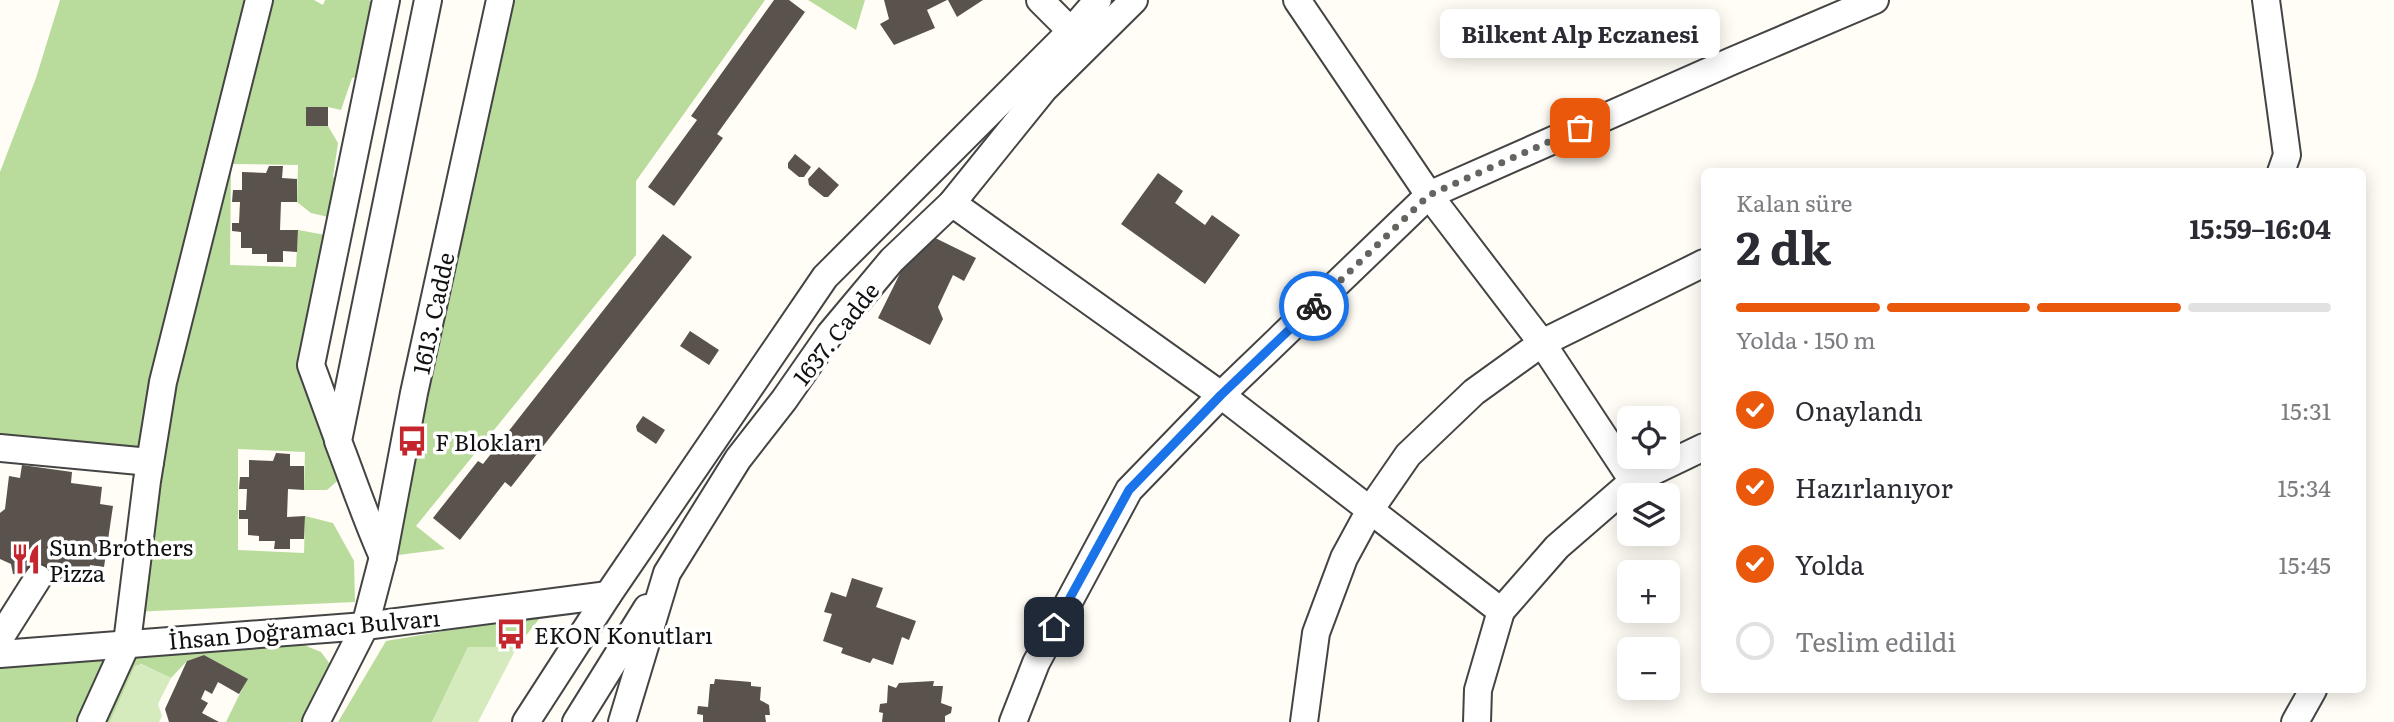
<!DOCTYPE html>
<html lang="tr">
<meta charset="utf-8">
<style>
:root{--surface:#fff;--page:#f7f7f7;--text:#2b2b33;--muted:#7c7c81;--line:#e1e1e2;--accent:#ea580c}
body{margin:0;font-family:Literata,serif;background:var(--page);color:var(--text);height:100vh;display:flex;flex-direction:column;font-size:26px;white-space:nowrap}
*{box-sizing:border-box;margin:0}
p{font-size:23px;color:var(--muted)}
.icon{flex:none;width:38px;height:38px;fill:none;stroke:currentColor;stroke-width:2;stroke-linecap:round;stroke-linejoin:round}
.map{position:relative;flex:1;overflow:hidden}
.side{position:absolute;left:1701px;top:168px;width:665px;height:525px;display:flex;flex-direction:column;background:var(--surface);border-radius:10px;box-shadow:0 4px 18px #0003}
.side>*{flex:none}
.buttons{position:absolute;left:1617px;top:406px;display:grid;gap:14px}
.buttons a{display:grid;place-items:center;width:63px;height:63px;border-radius:10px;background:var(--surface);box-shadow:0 4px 18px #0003;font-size:35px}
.pin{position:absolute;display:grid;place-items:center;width:60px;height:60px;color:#fff;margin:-30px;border-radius:14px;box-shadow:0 4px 10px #0006}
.courier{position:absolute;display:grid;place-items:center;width:70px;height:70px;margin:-35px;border:5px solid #1a73e8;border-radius:50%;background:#fff;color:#222;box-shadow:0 2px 9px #0007}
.bubble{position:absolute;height:49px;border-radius:10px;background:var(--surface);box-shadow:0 4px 18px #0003;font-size:23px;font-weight:700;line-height:49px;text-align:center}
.overview em{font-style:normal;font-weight:700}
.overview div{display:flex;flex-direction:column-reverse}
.overview{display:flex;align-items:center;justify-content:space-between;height:119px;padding:0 35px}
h1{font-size:46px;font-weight:700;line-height:52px}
.bar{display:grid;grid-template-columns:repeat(4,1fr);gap:10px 7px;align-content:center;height:84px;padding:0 35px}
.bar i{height:9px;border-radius:5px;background:var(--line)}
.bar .selected{background:var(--accent)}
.bar p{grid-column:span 4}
ol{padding:0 35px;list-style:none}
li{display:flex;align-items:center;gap:21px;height:77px}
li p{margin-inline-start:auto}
li .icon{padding:7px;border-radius:50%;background:var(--accent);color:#fff;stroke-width:4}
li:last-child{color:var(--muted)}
li i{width:38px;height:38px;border:4px solid var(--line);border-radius:50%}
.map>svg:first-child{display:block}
.green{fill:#d5ebbd}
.forest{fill:#b9dc9c}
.building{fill:#5a524d}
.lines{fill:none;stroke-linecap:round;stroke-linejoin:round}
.minor-casing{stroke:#444;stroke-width:30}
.minor{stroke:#fff;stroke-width:26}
.done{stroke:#646461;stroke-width:7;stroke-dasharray:0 12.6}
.route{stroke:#1a73e8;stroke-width:9}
.labels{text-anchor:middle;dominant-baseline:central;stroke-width:7;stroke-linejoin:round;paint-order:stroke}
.street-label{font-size:23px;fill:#111;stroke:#fff}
.poi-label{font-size:23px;fill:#111;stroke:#fff;text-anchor:start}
</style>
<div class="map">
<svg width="2394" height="722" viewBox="0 0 2394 722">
<rect width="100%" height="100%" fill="#fffdf5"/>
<g class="green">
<polygon points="468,647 517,647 478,722 432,722"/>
<polygon points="140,664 171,678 158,704 162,716 159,722 110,722 135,666"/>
</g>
<g class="forest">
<polygon points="60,0 314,0 323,5 325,0 369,0 382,15 371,74 352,78 341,110 328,107 306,108 306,126 328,126 338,143 333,177 349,180 341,220 311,213 297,202 298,165 231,164 230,265 296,267 298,230 337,237 311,365 350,470 327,490 304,490 305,452 238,449 238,550 304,553 305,516 333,523 354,561 355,602 131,612 151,450 0,436 0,172 36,78"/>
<polygon points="500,0 765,0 636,181 636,255 416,526 445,549 383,557"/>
<polygon points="808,0 865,0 856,30"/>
<polygon points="543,614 517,647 468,647 432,722 338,722 386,641"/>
<polygon points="294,641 321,652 333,668 310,722 226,722 247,679 204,655 187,661 171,678 141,664 135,666 110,722 0,722 0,663"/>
</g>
<g class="building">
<polygon points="774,0 789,0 805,12 717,134 723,138 674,206 648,187 697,120 691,116"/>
<polygon points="884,0 947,0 927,10 935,28 894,45 880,24 889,19"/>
<polygon points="948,0 983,0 957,17"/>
<rect x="306" y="107" width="22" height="19"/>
<polygon points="795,154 811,167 804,177 799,177 788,168 788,163"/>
<polygon points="269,166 283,166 282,178 297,179 297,202 281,202 280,230 298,230 297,252 283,251 283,262 267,262 267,254 252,254 252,248 241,248 241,232 232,231 232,223 239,223 240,202 232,202 233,190 242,190 242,172 266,173"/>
<polygon points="819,167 839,185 828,197 824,197 809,185 808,179"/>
<polygon points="1158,173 1183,191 1175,203 1205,225 1212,215 1240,235 1205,284 1121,224"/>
<polygon points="921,231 976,258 964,281 953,275 938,307 943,319 930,345 878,318"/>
<polygon points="663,234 692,257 511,487 505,482 460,540 433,518 478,461 483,464"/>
<polygon points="690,331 719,350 709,365 680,346"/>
<polygon points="643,416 665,430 656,444 637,431 636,426"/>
<polygon points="276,453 290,454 290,466 304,466 304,490 288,489 287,517 305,516 304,539 290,539 290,549 274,549 275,541 259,541 259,536 248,535 248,519 239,519 239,510 246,510 247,489 239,489 240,477 249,477 249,460 273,461"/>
<polygon points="22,465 72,472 71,483 102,487 100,504 113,506 104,567 90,565 87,585 13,574 11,564 0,559 0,513 5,509 9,476 20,478"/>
<polygon points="852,578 883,588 876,607 916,621 909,640 902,637 893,665 873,658 870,663 841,653 843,648 823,641 832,614 824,612 831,592 846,597"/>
<polygon points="204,655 248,679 239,694 218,682 212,694 205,690 201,699 208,703 202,713 219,722 169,722 165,709 187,661"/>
<polygon points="715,679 751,682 751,686 761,687 760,700 769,705 770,715 765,715 766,722 703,722 703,715 697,714 698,706 708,707 710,684 714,684"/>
<polygon points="934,681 933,686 943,686 941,703 952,707 951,713 945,716 945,722 882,722 883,713 879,712 880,704 887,703 888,685 896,688 899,683"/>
</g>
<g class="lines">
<g class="minor-casing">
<g id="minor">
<polyline points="1040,0 1071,31"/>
<polyline points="1297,0 1429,195 1542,343 1474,392 1408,455 1370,510 1501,611 1478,690 1477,722"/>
<polyline points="2266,0 2287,155 2281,172"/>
<polyline points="952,203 1221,395 1370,510 1344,558 1316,633 1304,722"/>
<polyline points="338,439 311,365 386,0"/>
<polyline points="0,448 150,462"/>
<polyline points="1633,481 1542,343 1704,263"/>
<path d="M383 557C366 519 353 480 338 441L428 0"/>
<polyline points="1501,611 1557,547 1633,481 1704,447"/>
<polyline points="0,638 38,578"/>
<polyline points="0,654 365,626 608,595"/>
<polyline points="91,722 127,643 147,481 163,382 259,0"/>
<polyline points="316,722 365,626 383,557 414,393 500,0"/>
<polyline points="526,722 608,595 825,277 1071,31 1098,0"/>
<polyline points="576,722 647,608"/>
<polyline points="622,722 667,573 738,459 784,400 830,334 892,260 952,203 1044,89 1134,0"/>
<polyline points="1013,722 1036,663 1129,490 1221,395 1429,195 1732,61 1875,0"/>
<polyline points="2295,722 2313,690"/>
</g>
</g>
<use href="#minor" class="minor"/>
</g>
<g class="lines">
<polyline class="done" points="1314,306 1429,195 1580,128"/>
<polyline class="route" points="1054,627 1129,490 1221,395 1314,306"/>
</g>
<defs>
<g id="bus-bare" transform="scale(2.415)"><path d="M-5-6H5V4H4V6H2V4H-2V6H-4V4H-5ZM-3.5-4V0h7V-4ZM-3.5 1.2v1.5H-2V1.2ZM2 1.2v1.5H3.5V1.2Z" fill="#c4262e" stroke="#fff" stroke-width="2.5" paint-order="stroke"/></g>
<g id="restaurant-bare" transform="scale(2.415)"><path d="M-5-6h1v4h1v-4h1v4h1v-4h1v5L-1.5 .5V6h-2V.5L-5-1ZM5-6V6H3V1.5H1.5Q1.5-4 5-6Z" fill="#c4262e" stroke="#fff" stroke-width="2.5" paint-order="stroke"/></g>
</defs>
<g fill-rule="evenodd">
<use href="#bus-bare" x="412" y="441"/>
<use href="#restaurant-bare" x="26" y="559"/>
<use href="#bus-bare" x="511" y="634"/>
</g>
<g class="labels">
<g class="street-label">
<text transform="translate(432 313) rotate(-78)">1613. Cadde</text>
<text transform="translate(835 333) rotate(-52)">1637. Cadde</text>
<text transform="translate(304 628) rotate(-5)">İhsan Doğramacı Bulvarı</text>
</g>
<g class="poi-label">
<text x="435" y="441">F Blokları</text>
<text x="49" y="546">Sun Brothers<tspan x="49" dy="26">Pizza</tspan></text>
<text x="534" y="634">EKON Konutları</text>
</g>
</g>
</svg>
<div class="buttons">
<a><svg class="icon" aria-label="locate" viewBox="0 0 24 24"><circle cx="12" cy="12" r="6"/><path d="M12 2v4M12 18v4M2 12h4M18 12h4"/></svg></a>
<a><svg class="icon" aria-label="layers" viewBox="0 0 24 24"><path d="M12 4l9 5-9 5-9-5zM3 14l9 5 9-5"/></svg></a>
<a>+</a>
<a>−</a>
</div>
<div class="pin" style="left:1580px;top:128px;background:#ea580c"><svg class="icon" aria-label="bag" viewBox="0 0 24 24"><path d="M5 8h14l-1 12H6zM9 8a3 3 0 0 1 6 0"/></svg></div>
<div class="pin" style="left:1054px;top:627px;background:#1f2937"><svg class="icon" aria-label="home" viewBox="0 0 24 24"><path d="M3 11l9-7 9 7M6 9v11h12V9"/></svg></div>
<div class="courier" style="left:1314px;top:306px"><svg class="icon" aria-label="bike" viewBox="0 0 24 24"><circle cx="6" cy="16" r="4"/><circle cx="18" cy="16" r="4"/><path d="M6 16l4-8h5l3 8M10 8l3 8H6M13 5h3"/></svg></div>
<div class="bubble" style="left:1440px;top:9px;width:280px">Bilkent Alp Eczanesi</div>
<section class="side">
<div class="overview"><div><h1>2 dk</h1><p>Kalan süre</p></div><em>15:59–16:04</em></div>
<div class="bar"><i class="selected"></i><i class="selected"></i><i class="selected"></i><i></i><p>Yolda · 150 m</p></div>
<ol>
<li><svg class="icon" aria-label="check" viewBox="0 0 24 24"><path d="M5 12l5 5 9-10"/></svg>Onaylandı<p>15:31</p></li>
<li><svg class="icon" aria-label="check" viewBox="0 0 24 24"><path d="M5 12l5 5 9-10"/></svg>Hazırlanıyor<p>15:34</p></li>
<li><svg class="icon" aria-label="check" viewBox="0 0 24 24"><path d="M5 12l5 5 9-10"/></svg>Yolda<p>15:45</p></li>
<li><i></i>Teslim edildi</li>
</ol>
</section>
</div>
